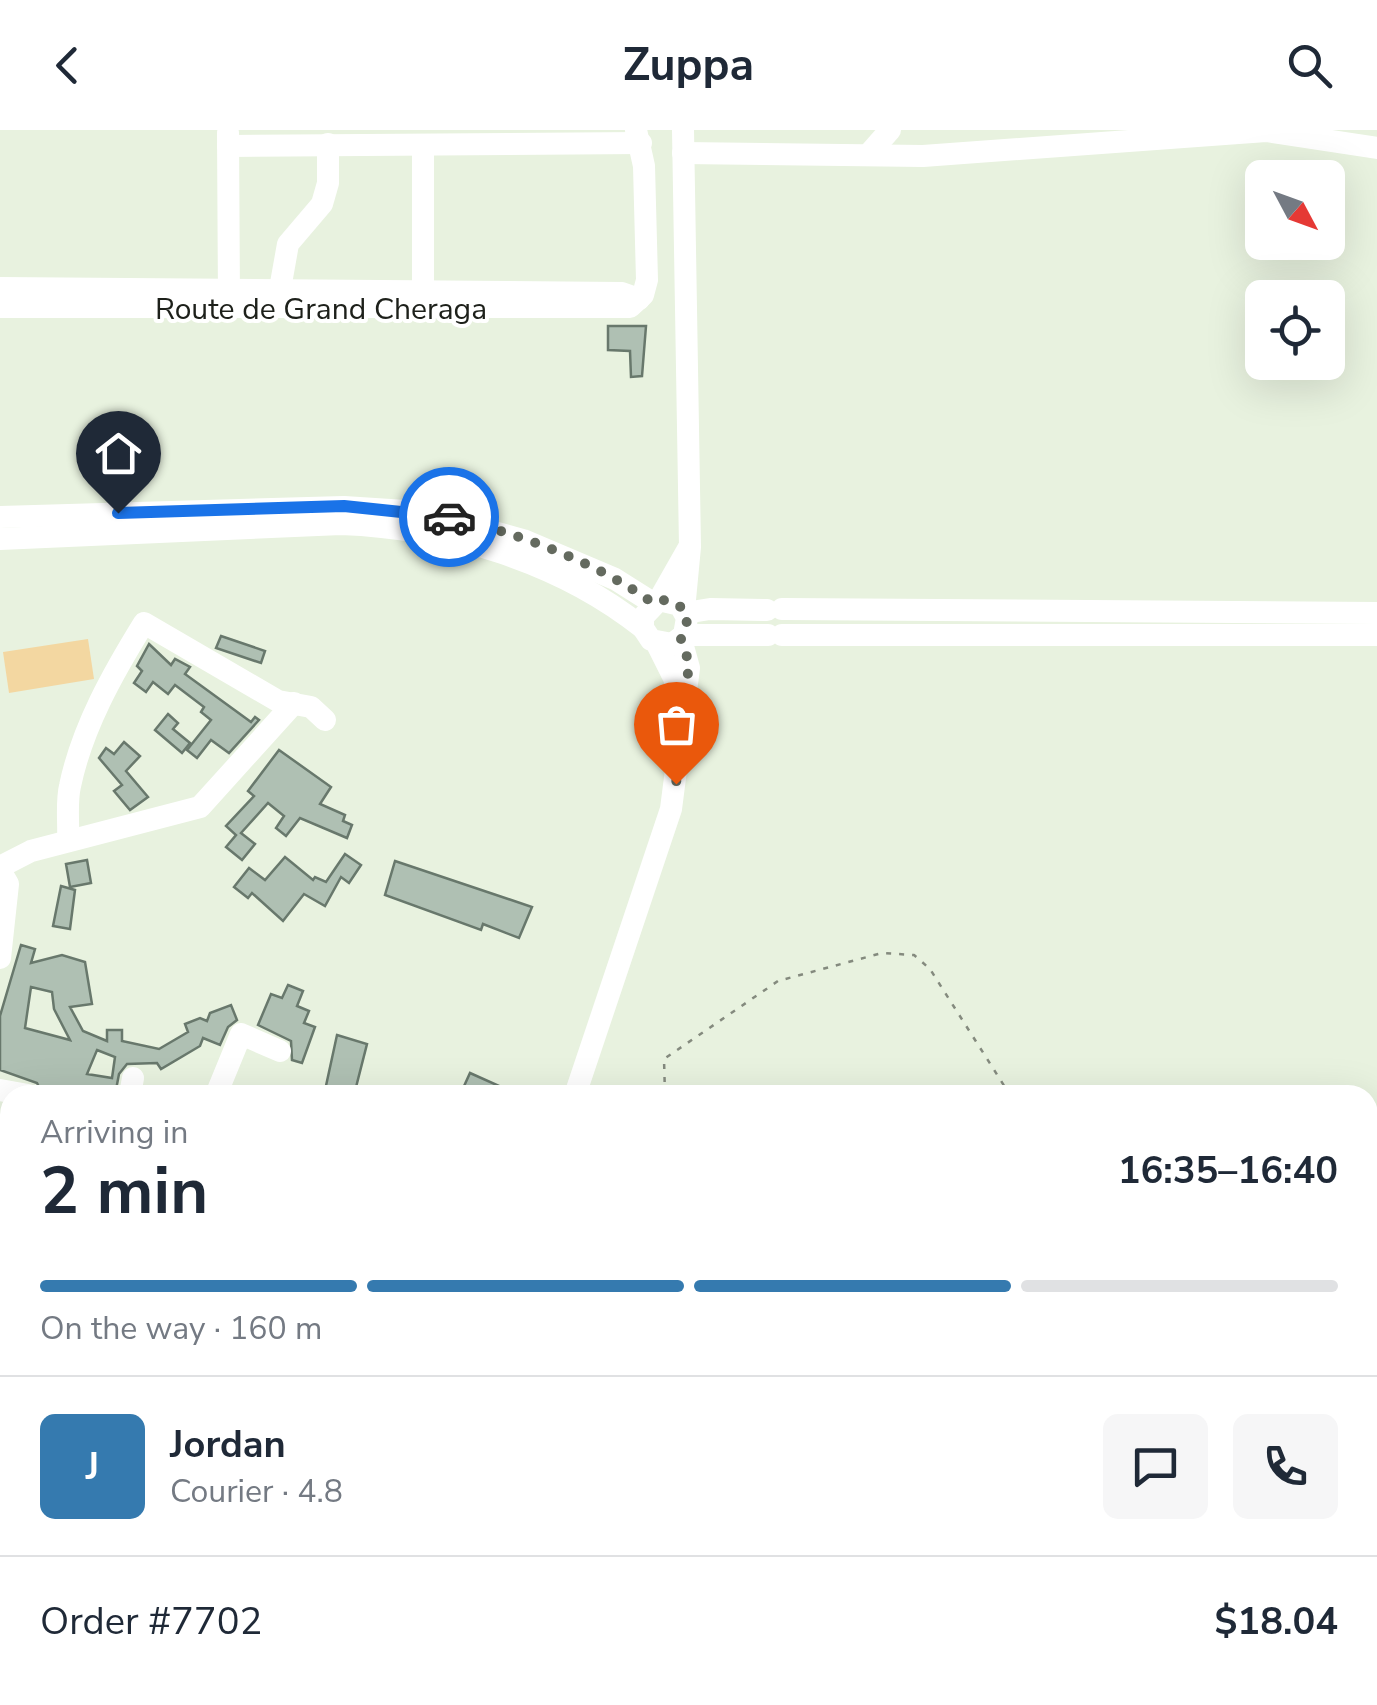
<!DOCTYPE html>
<meta charset="utf-8">
<style>
:root{--surface:#fff;--page:#f6f6f7;--text:#1f2937;--muted:#747a83;--line:#e0e1e3;--accent:#357aaf}
body{margin:0;font-family:"Nunito Sans",sans-serif;background:var(--page);color:var(--text);height:100vh;display:flex;flex-direction:column;font-size:38px;white-space:nowrap}
*{box-sizing:border-box;margin:0}
p{font-size:32px;color:var(--muted)}
.icon{flex:none;width:55px;height:55px;fill:none;stroke:currentColor;stroke-width:2;stroke-linecap:round;stroke-linejoin:round}
.map{position:relative;flex:1;overflow:hidden}
.panel{position:absolute;left:0px;top:955px;width:1378px;height:620px;display:flex;flex-direction:column;background:var(--surface);border-radius:30px 30px 0 0;box-shadow:0 10px 40px #0002}
.panel>*{flex:none}
.needle{width:65px;rotate:131deg}
.fabs{position:absolute;left:1245px;top:30px;display:grid;gap:20px}
.fabs a{display:grid;place-items:center;width:100px;height:100px;border-radius:15px;background:var(--surface);box-shadow:0 10px 40px #0002;font-size:50px}
.pin{position:absolute;display:grid;place-items:center;width:85px;height:85px;color:#fff;margin:-102px -42px;border-radius:50% 50% 50% 0;rotate:-45deg;box-shadow:0 0 10px #0007}
.pin .icon{rotate:45deg}
.courier{position:absolute;display:grid;place-items:center;width:100px;height:100px;margin:-50px;border:8px solid #1a73e8;border-radius:50%;background:#fff;color:#222;box-shadow:0 2px 12px #0007}
.summary em{font-style:normal;font-weight:700}
.summary div{display:flex;flex-direction:column-reverse}
.summary{display:flex;align-items:center;justify-content:space-between;height:170px;padding:0 40px}
h1{font-size:65px;font-weight:700;line-height:75px}
.bar{display:grid;grid-template-columns:repeat(4,1fr);gap:15px 10px;align-content:center;height:120px;padding:0 40px}
.bar i{height:12px;border-radius:8px;background:var(--line)}
.bar .selected{background:var(--accent)}
.bar p{grid-column:span 4}
.line{display:flex;align-items:center;gap:25px;padding:0 40px;border-top:2px solid var(--line)}
.line div{flex:1}
.round{display:grid;place-items:center;flex:none;width:105px;height:105px;border-radius:15px;background:var(--page)}
header{display:flex;justify-content:space-between;align-items:center;height:130px;padding:0 40px;background:var(--surface);font-size:45px;font-weight:700}
.map>svg:first-child{display:block}
.green{fill:#f3d7a1}
.building{fill:#afc0b3;stroke:#68786c;stroke-width:2.5;fill-rule:evenodd}
.lines{fill:none;stroke-linecap:round;stroke-linejoin:round}
.path{stroke:#848a7e;stroke-width:2.5;stroke-dasharray:5 8;stroke-linecap:butt}
.minor{stroke:#fff;stroke-width:22}
.done{stroke:#646a5f;stroke-width:10;stroke-dasharray:0 18}
.route{stroke:#1a73e8;stroke-width:12}
.labels{text-anchor:middle;dominant-baseline:central;stroke-width:8;stroke-linejoin:round;paint-order:stroke}
.street-label{font-size:30px;fill:#1d201a;stroke:#fff}
</style>
<header><svg class="icon" aria-label="back" viewBox="0 0 24 24"><path d="M15 5l-7 7 7 7"/></svg>Zuppa<svg class="icon" aria-label="search" viewBox="0 0 24 24"><circle cx="10" cy="10" r="6"/><path d="M15 15l6 6"/></svg></header>
<div class="map">
<svg width="1377" height="1575" viewBox="0 0 1377 1575">
<rect width="100%" height="100%" fill="#e8f2df"/>
<polygon class="green" points="88,509 94,549 9,563 3,522"/>
<g class="building">
<polygon points="608,196 646,196 642,246 631,247 630,221 608,220"/>
<polygon points="221,506 265,521 261,533 216,518"/>
<polygon points="149,514 171,535 175,529 190,537 185,544 251,592 255,587 259,590 229,623 211,610 197,628 187,620 211,590 201,582 204,577 175,555 168,564 153,552 146,562 134,553 142,541 137,536"/>
<polygon points="168,584 178,593 173,599 190,613 182,623 155,600"/>
<polygon points="124,612 140,626 126,641 148,667 130,680 114,661 122,655 99,628 106,618 114,624"/>
<polygon points="279,620 331,657 320,674 345,685 343,691 352,695 347,708 300,688 286,706 276,698 284,686 268,673 241,703 255,714 242,730 226,717 236,705 226,696 254,666 248,661"/>
<polygon points="345,724 361,735 349,753 341,747 325,776 304,764 283,791 252,763 248,768 234,757 249,738 265,750 285,727 313,750 315,747 326,752"/>
<polygon points="87,730 91,753 70,757 66,734"/>
<polygon points="395,731 532,777 519,808 483,794 481,800 385,765"/>
<polygon points="61,756 75,760 70,799 53,796"/>
<path d="M21 815 35 819 31 833 62 825 85 832 92 874 70 877 83 901 107 911V900H122V911L159 919 188 902 185 894 200 888 207 891 210 883 231 875 237 890 228 897 220 915 203 908 200 916 161 939 157 933 127 934 119 944 115 965H43L37 953 0 940V886ZM31 857 52 862 54 879 70 910 25 898ZM97 920 115 927 112 948 87 944Z"/>
<polygon points="288,855 303,861 297,876 309,881 304,893 315,897 302,933 292,930 291,911 258,895 271,864 282,868"/>
<polygon points="337,905 367,914 354,965 324,965"/>
<polygon points="470,943 519,965 460,965"/>
</g>
<g class="lines">
<polyline class="path" points="665,965 664,929 778,851 882,823 914,825 930,839 1010,965"/>
<g class="minor">
<polyline points="683,0 690,417 684,480"/>
<polyline points="228,3 229,171"/>
<polyline points="228,16 641,13"/>
<polyline points="683,23 923,26 1266,1 1377,18"/>
<polyline points="868,25 890,0"/>
<polyline points="0,158 622,163 639,169"/>
<polyline points="280,159 288,114 322,74 328,53 328,14"/>
<polyline points="423,161 423,16"/>
<polyline points="0,177 630,177 643,165 647,150 644,36 636,0"/>
<polyline points="0,387 344,377 421,382 523,410 615,449 653,473"/>
<path d="M0 409 341 394C447 398 559 431 643 498"/>
<polyline points="659,470 680,475 687,488 684,505 672,514 651,510 643,498 643,487 659,470 688,419"/>
<polyline points="782,479 1377,483"/>
<polyline points="685,483 710,479 767,480"/>
<polyline points="684,505 768,505"/>
<polyline points="782,505 1377,505"/>
<polyline points="657,514 684,568"/>
<path d="M68 711C69 693 66 673 70 656 82 598 113 543 144 493L278 571 311 577 325 590"/>
<polyline points="0,737 31,721 200,677 294,573"/>
<polyline points="0,740 8,754 0,828"/>
<polyline points="0,960 28,965"/>
<polyline points="130,965 133,948"/>
<polyline points="216,965 241,904 280,921"/>
<polyline points="575,965 671,679 689,538 681,509"/>
<polyline points="0,1139 10,1115"/>
<polyline points="0,1230 10,1234"/>
<polyline points="0,1369 10,1317"/>
<polyline points="0,1403 10,1405"/>
<polyline points="0,1470 10,1472"/>
<polyline points="0,1529 10,1532"/>
<polyline points="79,1565 82,1575"/>
<polyline points="863,1565 975,1574"/>
<polyline points="105,1575 108,1565"/>
<polyline points="168,1575 171,1565"/>
<polyline points="247,1575 250,1565"/>
<polyline points="316,1575 319,1565"/>
<polyline points="371,1575 374,1565"/>
</g>
</g>
<g class="lines">
<path class="done" d="M449 387C518 403 596 432 653 473 669 466 681 473 688 488L681 509 689 533 676 654"/>
<polyline class="route" points="118,383 344,376 449,387"/>
</g>
<g class="labels">
<g class="street-label">
<text x="321" y="179">Route de Grand Cheraga</text>
</g>
</g>
</svg>
<div class="fabs">
<a><svg class="needle" viewBox="-14 -14 28 28"><path d="M0-13l5 13h-10z" fill="#e53935"/><path d="M0 13l5-13h-10z" fill="#747a83"/></svg></a>
<a><svg class="icon" aria-label="locate" viewBox="0 0 24 24"><circle cx="12" cy="12" r="6"/><path d="M12 2v4M12 18v4M2 12h4M18 12h4"/></svg></a>
</div>
<div class="pin" style="left:676px;top:654px;background:#ea580c"><svg class="icon" aria-label="bag" viewBox="0 0 24 24"><path d="M5 8h14l-1 12H6zM9 8a3 3 0 0 1 6 0"/></svg></div>
<div class="pin" style="left:118px;top:383px;background:#1f2937"><svg class="icon" aria-label="home" viewBox="0 0 24 24"><path d="M3 11l9-7 9 7M6 9v11h12V9"/></svg></div>
<div class="courier" style="left:449px;top:387px"><svg class="icon" aria-label="car" viewBox="0 0 24 24"><path d="M5 17H2v-5l4-1 3-4h7l3 4 3 1v5h-3M9 17h6M6 11h13"/><circle cx="7" cy="17" r="2"/><circle cx="17" cy="17" r="2"/></svg></div>
<section class="panel">
<div class="summary"><div><h1>2 min</h1><p>Arriving in</p></div><em>16:35–16:40</em></div>
<div class="bar"><i class="selected"></i><i class="selected"></i><i class="selected"></i><i></i><p>On the way · 160 m</p></div>
<div class="line" style="height:180px"><b class="round" style="background:var(--accent);color:#fff">J</b><div><b>Jordan</b><p>Courier · 4.8</p></div><a class="round"><svg class="icon" aria-label="chat" viewBox="0 0 24 24"><path d="M4 5h16v11H9l-5 4z"/></svg></a><a class="round"><svg class="icon" aria-label="phone" viewBox="0 0 24 24"><path d="M5 4h4l2 5-3 2q2 4 5 5l2-3 5 2v4C11 20 4 13 5 4z"/></svg></a></div>
<div class="line" style="height:130px"><div>Order #7702</div><b>$18.04</b></div>
</section>
</div>
